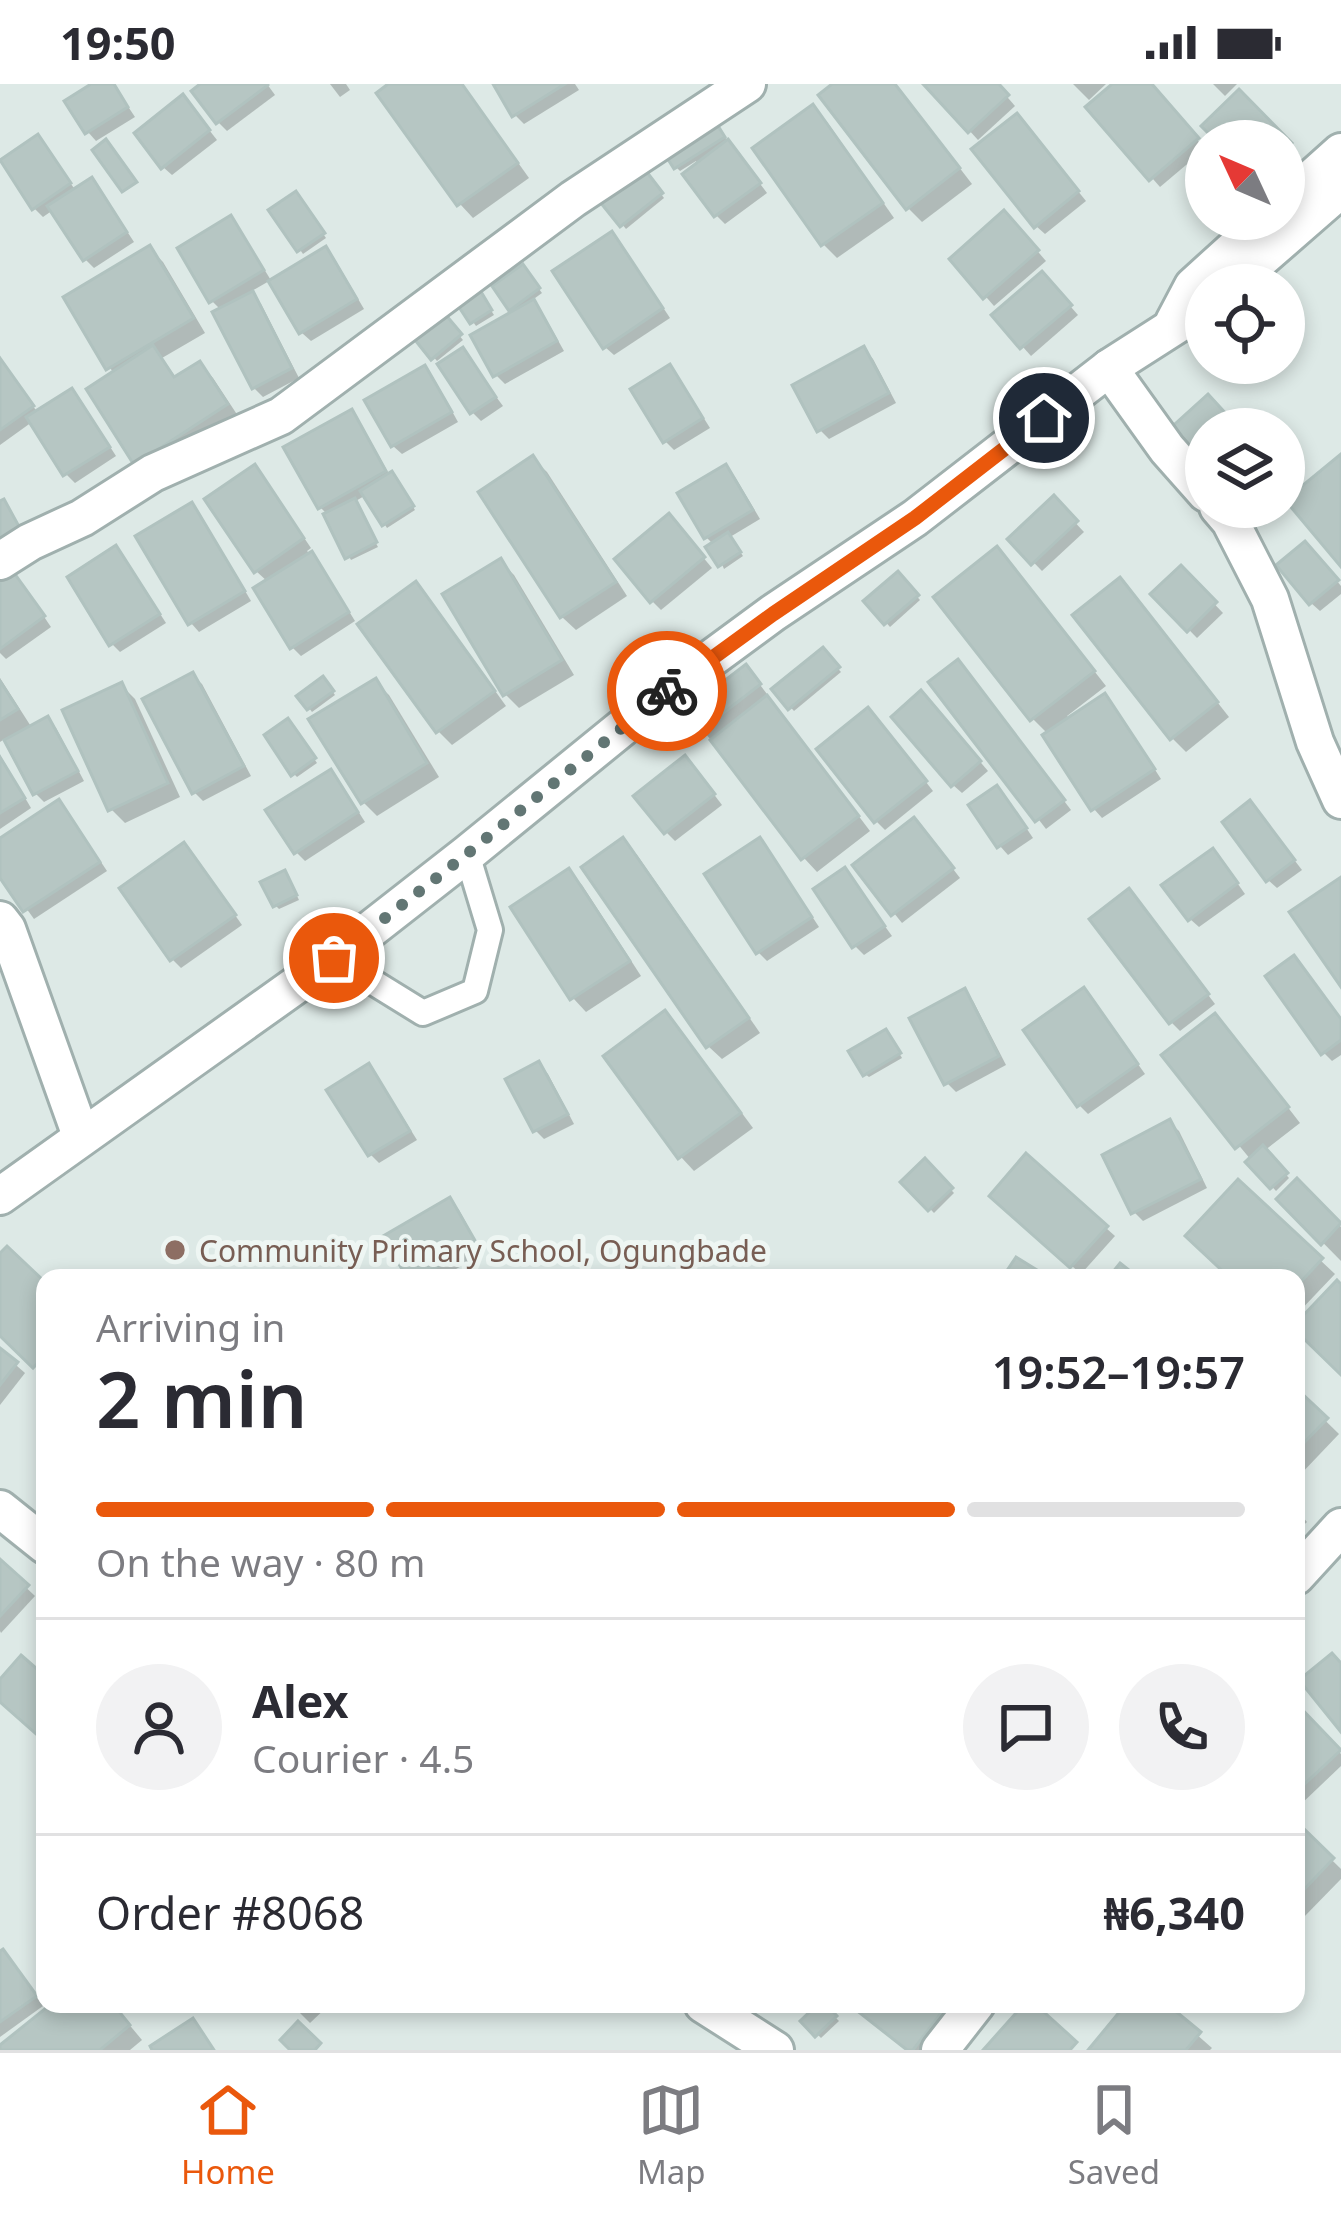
<!DOCTYPE html>
<meta charset="utf-8">
<style>
:root{--surface:#fff;--page:#f2f2f3;--text:#2b2b33;--muted:#7c7c81;--line:#e1e1e2;--accent:#ea580c}
body{margin:0;font-family:"Noto Sans",sans-serif;background:var(--page);color:var(--text);height:100vh;display:flex;flex-direction:column;font-size:45px;white-space:nowrap}
*{box-sizing:border-box;margin:0}
p{font-size:39px;color:var(--muted)}
.icon{flex:none;width:66px;height:66px;fill:none;stroke:currentColor;stroke-width:2;stroke-linecap:round;stroke-linejoin:round}
.map{position:relative;flex:1;overflow:hidden}
.sheet{position:absolute;left:36px;top:1185px;width:1269px;height:744px;display:flex;flex-direction:column;background:var(--surface);border-radius:24px;box-shadow:0 6px 18px #0003}
.sheet>*{flex:none}
.needle{width:78px;rotate:314deg}
.fabs{position:absolute;left:1185px;top:36px;display:grid;gap:24px}
.fabs a{display:grid;place-items:center;width:120px;height:120px;border-radius:50%;background:var(--surface);box-shadow:0 6px 18px #0003;font-size:60px}
.pin{position:absolute;display:grid;place-items:center;width:102px;height:102px;color:#fff;margin:-51px;border:6px solid #fff;border-radius:50%;box-shadow:0 3px 12px #0007}
.courier{position:absolute;display:grid;place-items:center;width:120px;height:120px;margin:-60px;border:9px solid #ea580c;border-radius:50%;background:#fff;color:#222;box-shadow:0 3px 15px #0007}
.head em{font-style:normal;font-weight:600}
.head div{display:flex;flex-direction:column-reverse}
.head{display:flex;align-items:center;justify-content:space-between;height:204px;padding:0 60px}
h1{font-size:78px;font-weight:600;line-height:90px}
.bar{display:grid;grid-template-columns:repeat(4,1fr);gap:18px 12px;align-content:center;height:144px;padding:0 60px}
.bar i{height:15px;border-radius:9px;background:var(--line)}
.bar .active{background:var(--accent)}
.bar p{grid-column:span 4}
.line{display:flex;align-items:center;gap:30px;padding:0 60px;border-top:3px solid var(--line)}
.line div{flex:1}
.round{display:grid;place-items:center;flex:none;width:126px;height:126px;border-radius:63px;background:var(--page)}
.status{display:flex;justify-content:space-between;align-items:center;height:84px;padding:0 60px;background:var(--surface);direction:ltr}
.status svg{height:33px;fill:currentColor}
.dock{display:flex;justify-content:space-around;align-items:center;height:168px;border-top:3px solid var(--line);background:var(--surface);font-size:33px;color:var(--muted)}
.dock a{display:grid;justify-items:center;gap:6px}
.dock .active{color:var(--accent)}
.map>svg:first-child{display:block}
.shadow{fill:#0003}
.building{fill:#b6c6c3;stroke:#b0c2bf;stroke-width:3}
.lines{fill:none;stroke-linecap:round;stroke-linejoin:round}
.service-casing{stroke:#a0b0ae;stroke-width:30}
.minor-casing{stroke:#a0b0ae;stroke-width:42}
.tertiary-casing{stroke:#a0b0ae;stroke-width:42}
.service{stroke:#fff;stroke-width:24}
.minor{stroke:#fff;stroke-width:36}
.tertiary{stroke:#fff;stroke-width:36}
.done{stroke:#627674;stroke-width:12;stroke-dasharray:0 21.6}
.route{stroke:#ea580c;stroke-width:15}
.education-dot{fill:#8d6e63;stroke:#eef6f3;stroke-width:4.5}
.labels{text-anchor:middle;dominant-baseline:central;stroke-width:10;stroke-linejoin:round;paint-order:stroke}
.education-label{font-size:30px;fill:#785e54;stroke:#eef6f3;text-anchor:start}
</style>
<div class="status"><b>19:50</b><svg viewBox="0 0 49 12"><path d="M0 12V9h3v3zM5 12V6h3v6zM10 12V3h3v9zM15 12V0h3v12zM26 1h20v11H26zM47 4h2v5h-2z"/></svg></div>
<div class="map">
<svg width="1341" height="1966" viewBox="0 0 1341 1966">
<rect width="100%" height="100%" fill="#dde9e6"/>
<g class="shadow">
<polygon points="97,0 113,0 135,33 96,57 88,48"/>
<polygon points="205,0 267,0 275,11 227,47 218,38"/>
<polygon points="330,0 346,0 350,6 340,13"/>
<polygon points="393,0 462,0 529,94 473,134 460,120 380,9"/>
<polygon points="496,0 575,0 579,6 524,40 515,31"/>
<polygon points="837,0 895,0 972,100 922,138 908,124 822,12"/>
<polygon points="927,0 996,0 1015,22 978,56"/>
<polygon points="1073,0 1106,0 1089,16"/>
<polygon points="1116,0 1149,0 1205,65 1160,103 1090,23"/>
<polygon points="1213,0 1237,0 1225,12"/>
<polygon points="1239,9 1299,70 1284,85 1284,57 1220,57"/>
<polygon points="191,23 217,56 172,91 163,83"/>
<polygon points="813,24 827,38 894,134 837,174 823,160"/>
<polygon points="1025,42 1086,117 1045,150 1036,142"/>
<polygon points="718,44 767,109 725,140 716,131 696,77 680,87 676,83"/>
<polygon points="38,54 76,107 100,106 134,158 94,184 85,175 53,126 43,133 34,124"/>
<polygon points="643,87 664,114 626,145 604,118"/>
<polygon points="299,115 326,154 303,170 273,127"/>
<polygon points="230,135 239,144 272,198 325,166 334,174 364,225 311,257 302,249 271,196 250,208 261,220 299,294 263,313 254,304 222,227 212,217"/>
<polygon points="1013,139 1046,177 994,222 953,175"/>
<polygon points="612,151 621,160 670,234 614,271 605,263"/>
<polygon points="149,164 163,178 205,249 162,274 177,295 200,280 213,294 240,335 150,392 114,290 67,214"/>
<polygon points="526,188 542,209 531,217 542,228 564,267 505,300 496,291 474,252 515,229 511,225"/>
<polygon points="1051,200 1078,231 1031,272 995,232"/>
<polygon points="483,214 494,231 476,242 461,221"/>
<polygon points="445,235 463,256 437,277 419,256"/>
<polygon points="864,266 873,275 896,319 829,355 820,346"/>
<polygon points="462,267 503,322 481,337 472,328"/>
<polygon points="0,277 38,329 71,308 80,316 116,372 75,399 66,390 32,338 0,361"/>
<polygon points="670,284 678,293 710,344 674,366 665,357"/>
<polygon points="424,285 433,293 458,338 402,370 393,362"/>
<polygon points="351,329 360,338 390,392 395,395 415,426 387,444 366,411 354,418 378,463 351,476 326,429 320,423"/>
<polygon points="533,375 547,388 627,512 576,546 562,533 482,409"/>
<polygon points="726,384 735,393 760,435 730,453 743,472 724,485 714,461 706,453"/>
<polygon points="263,393 311,464 307,467 320,480 355,537 301,572 292,563 268,498 256,487"/>
<polygon points="1054,416 1084,448 1042,487 1011,455"/>
<polygon points="191,422 200,430 251,517 199,548 191,539"/>
<polygon points="677,442 712,484 661,526 652,517"/>
<polygon points="116,465 124,474 166,539 120,568 112,560"/>
<polygon points="1314,469 1341,502 1341,510 1320,527 1311,519"/>
<polygon points="500,477 514,491 574,591 519,624 505,610"/>
<polygon points="1010,480 1106,602 1067,632 1070,636 1105,613 1114,622 1161,695 1102,734 1094,725 1048,650 1033,635"/>
<polygon points="1181,485 1223,529 1197,554 1154,510"/>
<polygon points="897,491 920,516 890,543 867,517"/>
<polygon points="0,499 21,499 51,543 6,575 0,569"/>
<polygon points="416,501 429,515 506,622 452,661 438,647"/>
<polygon points="1133,511 1229,633 1186,668 1172,654"/>
<polygon points="822,567 841,588 794,627 775,606"/>
<polygon points="966,587 1071,726 1046,745 932,598"/>
<polygon points="193,592 202,600 251,692 203,717 194,708"/>
<polygon points="754,593 767,610 764,613 781,629 870,747 817,788 804,774 702,645"/>
<polygon points="0,594 32,644 47,636 56,644 84,697 44,718 36,710 6,654 0,658"/>
<polygon points="375,598 389,611 439,693 377,732 363,718"/>
<polygon points="327,600 335,611 312,628 309,624"/>
<polygon points="121,601 135,615 180,713 125,739 111,725"/>
<polygon points="930,619 988,687 962,709 953,701"/>
<polygon points="877,636 933,707 885,746 876,737"/>
<polygon points="291,641 317,679 297,693 294,690"/>
<polygon points="0,671 31,724 0,745"/>
<polygon points="694,684 722,721 675,757 666,748"/>
<polygon points="330,688 339,697 365,738 305,777 296,768"/>
<polygon points="1006,714 1033,754 1008,771 1000,762"/>
<polygon points="58,719 67,727 107,787 34,835 0,788 0,757"/>
<polygon points="1258,729 1302,786 1277,804 1268,796"/>
<polygon points="923,746 960,794 902,839 856,782"/>
<polygon points="760,756 768,765 819,843 767,877 758,868"/>
<polygon points="623,757 637,771 760,949 722,975 708,962"/>
<polygon points="192,770 242,841 181,884 172,875"/>
<polygon points="1221,776 1245,810 1199,843 1190,835"/>
<polygon points="845,787 892,852 864,871 855,862"/>
<polygon points="568,788 582,801 641,892 586,928 573,914 514,824"/>
<polygon points="288,793 299,816 279,825 275,821"/>
<polygon points="1137,817 1215,920 1180,947 1171,938"/>
<polygon points="964,908 973,917 1006,981 956,1008 947,999"/>
<polygon points="1092,915 1145,990 1088,1030 1079,1021"/>
<polygon points="665,930 678,943 753,1044 694,1087 681,1073 607,972"/>
<polygon points="1341,936 1341,971 1332,977 1324,969"/>
<polygon points="1228,946 1300,1039 1264,1067 1289,1094 1276,1107 1249,1078 1251,1076 1165,972"/>
<polygon points="889,952 902,974 869,993 865,990"/>
<polygon points="539,981 548,990 574,1040 544,1055 535,1046"/>
<polygon points="368,983 377,992 417,1056 379,1079 370,1070"/>
<polygon points="1170,1039 1179,1047 1207,1104 1143,1137 1134,1128"/>
<polygon points="925,1078 954,1109 934,1129 905,1098"/>
<polygon points="1297,1098 1341,1143 1341,1177 1280,1115"/>
<polygon points="1238,1099 1335,1190 1296,1231 1296,1194 1233,1194"/>
<polygon points="450,1117 459,1126 483,1170 440,1194 410,1194"/>
<polygon points="1002,1120 1106,1144 1115,1152 1081,1190"/>
<polygon points="0,1173 45,1202 44,1290 0,1249"/>
<polygon points="0,1267 25,1289 0,1321"/>
<polygon points="1296,1308 1339,1350 1298,1393 1296,1391"/>
<polygon points="1296,1425 1307,1438 1296,1448"/>
<polygon points="0,1479 35,1512 1,1549 0,1547"/>
<polygon points="1297,1624 1341,1670 1341,1682 1298,1723 1296,1720"/>
<polygon points="1296,1741 1341,1785 1341,1795 1302,1835 1296,1829"/>
<polygon points="0,1871 11,1878 43,1922 0,1953"/>
<polygon points="55,1920 112,1920 142,1956 130,1966 0,1966"/>
<polygon points="291,1920 330,1920 310,1939"/>
<polygon points="822,1920 839,1937 821,1954 804,1937"/>
<polygon points="864,1920 963,1920 928,1966 909,1966"/>
<polygon points="1129,1920 1162,1920 1212,1964 1210,1966 1092,1966"/>
</g>
<g class="building">
<polygon points="91,0 114,0 128,23 85,50 64,17"/>
<polygon points="200,0 268,0 268,1 216,40 191,7"/>
<polygon points="388,0 462,0 518,79 457,122 376,9"/>
<polygon points="493,0 565,0 512,33"/>
<polygon points="832,0 895,0 960,84 906,126 818,11"/>
<polygon points="923,0 999,0 1009,11 968,49"/>
<polygon points="1112,0 1152,0 1199,54 1149,97 1085,23"/>
<polygon points="1239,5 1292,59 1284,67 1284,57 1216,57 1201,42"/>
<polygon points="183,10 210,46 161,85 134,49"/>
<polygon points="813,20 883,119 821,162 752,64"/>
<polygon points="1017,29 1079,107 1034,144 971,65"/>
<polygon points="715,37 725,53 674,85 664,69"/>
<polygon points="38,50 71,99 32,126 0,76"/>
<polygon points="106,55 137,98 122,108 92,66"/>
<polygon points="728,55 761,99 714,133 682,90"/>
<polygon points="643,83 663,109 620,143 600,118"/>
<polygon points="92,93 127,148 83,177 47,122"/>
<polygon points="296,107 325,149 297,168 268,126"/>
<polygon points="1004,126 1039,166 983,215 949,175"/>
<polygon points="231,131 264,186 209,219 177,164"/>
<polygon points="612,147 663,224 603,265 552,187"/>
<polygon points="150,161 194,234 106,286 63,213"/>
<polygon points="326,162 357,215 299,250 268,197"/>
<polygon points="523,180 540,204 509,227 492,202"/>
<polygon points="1042,187 1072,221 1020,265 991,231"/>
<polygon points="480,206 492,226 470,240 457,220"/>
<polygon points="253,207 292,284 252,305 212,228"/>
<polygon points="534,215 557,257 493,293 470,251"/>
<polygon points="445,230 462,250 431,276 415,256"/>
<polygon points="153,261 174,293 200,277 228,320 134,381 86,305"/>
<polygon points="864,262 889,309 817,348 792,301"/>
<polygon points="463,263 496,313 470,330 437,280"/>
<polygon points="0,274 34,322 0,346"/>
<polygon points="670,280 703,334 663,359 630,305"/>
<polygon points="425,281 452,328 391,363 364,316"/>
<polygon points="72,304 110,363 63,392 26,333"/>
<polygon points="1208,310 1240,345 1206,345 1206,393 1166,348"/>
<polygon points="352,325 386,387 318,425 283,363"/>
<polygon points="1341,370 1341,483 1285,416"/>
<polygon points="533,371 616,498 560,534 478,408"/>
<polygon points="255,380 304,454 254,489 204,415"/>
<polygon points="726,380 753,426 704,455 677,409"/>
<polygon points="392,387 414,422 382,442 360,407"/>
<polygon points="1054,411 1078,437 1031,481 1007,455"/>
<polygon points="355,414 377,458 345,475 323,430"/>
<polygon points="4,415 23,450 0,463 0,417"/>
<polygon points="192,418 245,507 188,541 135,452"/>
<polygon points="669,429 705,473 650,519 614,475"/>
<polygon points="728,448 741,468 718,483 705,463"/>
<polygon points="1305,457 1339,496 1309,521 1276,481"/>
<polygon points="116,461 160,530 109,562 67,493"/>
<polygon points="997,462 1095,587 1030,637 933,513"/>
<polygon points="312,467 349,528 290,565 253,504"/>
<polygon points="501,474 562,576 503,612 442,510"/>
<polygon points="1181,481 1217,518 1187,548 1150,510"/>
<polygon points="12,486 45,532 0,565 0,495"/>
<polygon points="898,487 919,511 884,541 863,517"/>
<polygon points="1120,493 1218,618 1170,656 1072,531"/>
<polygon points="416,497 495,607 436,649 357,540"/>
<polygon points="823,563 840,583 788,626 771,605"/>
<polygon points="958,575 1065,716 1035,738 928,598"/>
<polygon points="746,580 761,600 700,647 685,627"/>
<polygon points="193,588 244,682 192,710 142,615"/>
<polygon points="323,592 334,607 307,626 296,612"/>
<polygon points="376,594 427,679 361,720 308,635"/>
<polygon points="0,597 18,625 0,636"/>
<polygon points="122,598 168,699 108,727 62,626"/>
<polygon points="921,606 981,677 951,703 891,633"/>
<polygon points="1105,609 1155,685 1091,727 1042,651"/>
<polygon points="767,611 859,732 801,776 710,656"/>
<polygon points="868,623 927,697 874,739 816,665"/>
<polygon points="48,632 78,687 33,711 4,656"/>
<polygon points="288,634 316,674 291,692 264,651"/>
<polygon points="685,671 715,710 664,750 633,712"/>
<polygon points="0,673 25,714 0,729"/>
<polygon points="331,685 358,728 294,770 265,726"/>
<polygon points="997,701 1027,744 997,764 968,721"/>
<polygon points="59,715 100,778 23,828 0,794 0,754"/>
<polygon points="1250,716 1295,776 1266,798 1222,738"/>
<polygon points="914,733 954,784 891,832 852,781"/>
<polygon points="623,753 749,934 706,964 581,783"/>
<polygon points="760,753 812,833 756,870 704,790"/>
<polygon points="184,758 236,831 170,877 119,804"/>
<polygon points="1213,764 1238,799 1188,837 1161,801"/>
<polygon points="845,783 885,842 852,864 813,805"/>
<polygon points="569,784 630,877 570,916 510,823"/>
<polygon points="285,786 297,811 273,823 260,798"/>
<polygon points="1341,793 1341,903 1289,828"/>
<polygon points="1129,804 1209,910 1169,940 1089,835"/>
<polygon points="1294,871 1341,935 1341,956 1321,971 1265,892"/>
<polygon points="1084,903 1138,980 1077,1023 1023,946"/>
<polygon points="965,904 999,972 944,1001 909,934"/>
<polygon points="665,926 741,1029 678,1075 603,972"/>
<polygon points="1215,929 1289,1023 1235,1065 1161,971"/>
<polygon points="886,945 901,969 863,992 848,967"/>
<polygon points="539,977 568,1030 533,1048 505,995"/>
<polygon points="369,979 410,1047 368,1072 326,1006"/>
<polygon points="1170,1035 1201,1095 1131,1130 1102,1071"/>
<polygon points="1263,1061 1288,1089 1270,1105 1245,1078"/>
<polygon points="1026,1069 1108,1142 1070,1184 989,1112"/>
<polygon points="925,1074 953,1104 928,1127 900,1098"/>
<polygon points="1297,1094 1341,1139 1321,1161 1276,1115"/>
<polygon points="1238,1095 1323,1174 1296,1203 1296,1194 1230,1194 1185,1152"/>
<polygon points="450,1113 477,1160 417,1194 407,1194 383,1152"/>
<polygon points="7,1162 45,1198 45,1271 33,1284 0,1252 0,1169"/>
<polygon points="1016,1173 1050,1194 1002,1194"/>
<polygon points="1120,1179 1139,1194 1108,1194"/>
<polygon points="1337,1196 1341,1200 1341,1291 1296,1247 1296,1239"/>
<polygon points="0,1264 18,1278 0,1301"/>
<polygon points="1296,1304 1328,1334 1296,1367"/>
<polygon points="0,1475 29,1501 0,1532"/>
<polygon points="1332,1569 1341,1579 1341,1648 1299,1596"/>
<polygon points="21,1571 45,1592 43,1656 0,1618 0,1595"/>
<polygon points="1297,1620 1341,1666 1296,1708 1296,1621"/>
<polygon points="1296,1737 1334,1774 1296,1814"/>
<polygon points="3,1865 37,1912 0,1938 0,1867"/>
<polygon points="51,1920 113,1920 130,1941 100,1966 0,1966 0,1961"/>
<polygon points="818,1920 826,1920 837,1932 815,1953 800,1937"/>
<polygon points="860,1920 948,1920 913,1966 907,1966 856,1926"/>
<polygon points="1024,1920 1035,1920 1077,1958 1070,1966 983,1966"/>
<polygon points="1126,1920 1167,1920 1201,1948 1186,1966 1088,1966"/>
<polygon points="193,1934 214,1966 152,1966 150,1962"/>
<polygon points="298,1937 321,1959 315,1966 290,1966 280,1956"/>
</g>
<g class="lines">
<g class="service-casing">
<polyline id="service" points="334,874 423,929 475,907 490,846 467,770"/>
</g>
<g class="minor-casing">
<g id="minor">
<polyline points="1109,284 1167,365 1206,409"/>
<polyline points="1218,423 1230,437 1270,515 1315,658 1341,716"/>
<polyline points="0,477 30,458 82,434 153,389 281,332 573,115 747,0"/>
<polyline points="0,836 7,845 81,1052"/>
<polyline points="0,1425 45,1461"/>
<polyline points="1296,1492 1341,1443"/>
<polyline points="703,1920 775,1966"/>
<polyline points="940,1966 976,1920"/>
</g>
</g>
<g class="tertiary-casing">
<g id="tertiary">
<polyline points="1284,119 1341,68"/>
<polyline points="1231,201 1341,105"/>
<polyline points="1174,238 1193,202 1267,135"/>
<polyline points="0,1112 334,874 467,770 671,604 773,529 915,434 1109,284 1206,222"/>
</g>
</g>
<use href="#service" class="service"/>
<use href="#minor" class="minor"/>
<use href="#tertiary" class="tertiary"/>
</g>
<g class="lines">
<polyline class="done" points="334,874 467,770 667,607"/>
<polyline class="route" points="667,607 773,530 915,434 1044,334"/>
</g>
<circle class="education-dot" cx="175" cy="1166" r="12"/>
<g class="labels">
<g class="education-label">
<text x="199" y="1166">Community Primary School, Ogungbade</text>
</g>
</g>
</svg>
<div class="fabs">
<a><svg class="needle" viewBox="-14 -14 28 28"><path d="M0-13l5 13h-10z" fill="#e53935"/><path d="M0 13l5-13h-10z" fill="#7c7c81"/></svg></a>
<a><svg class="icon" aria-label="locate" viewBox="0 0 24 24"><circle cx="12" cy="12" r="6"/><path d="M12 2v4M12 18v4M2 12h4M18 12h4"/></svg></a>
<a><svg class="icon" aria-label="layers" viewBox="0 0 24 24"><path d="M12 4l9 5-9 5-9-5zM3 14l9 5 9-5"/></svg></a>
</div>
<div class="pin" style="left:334px;top:874px;background:#ea580c"><svg class="icon" aria-label="bag" viewBox="0 0 24 24"><path d="M5 8h14l-1 12H6zM9 8a3 3 0 0 1 6 0"/></svg></div>
<div class="pin" style="left:1044px;top:334px;background:#1f2937"><svg class="icon" aria-label="home" viewBox="0 0 24 24"><path d="M3 11l9-7 9 7M6 9v11h12V9"/></svg></div>
<div class="courier" style="left:667px;top:607px"><svg class="icon" aria-label="bike" viewBox="0 0 24 24"><circle cx="6" cy="16" r="4"/><circle cx="18" cy="16" r="4"/><path d="M6 16l4-8h5l3 8M10 8l3 8H6M13 5h3"/></svg></div>
<section class="sheet">
<div class="head"><div><h1>2 min</h1><p>Arriving in</p></div><em>19:52–19:57</em></div>
<div class="bar"><i class="active"></i><i class="active"></i><i class="active"></i><i></i><p>On the way · 80 m</p></div>
<div class="line" style="height:216px"><a class="round"><svg class="icon" aria-label="person" viewBox="0 0 24 24"><circle cx="12" cy="8" r="4"/><path d="M4 21q1-7 8-7t8 7"/></svg></a><div><b>Alex</b><p>Courier · 4.5</p></div><a class="round"><svg class="icon" aria-label="chat" viewBox="0 0 24 24"><path d="M4 5h16v11H9l-5 4z"/></svg></a><a class="round"><svg class="icon" aria-label="phone" viewBox="0 0 24 24"><path d="M5 4h4l2 5-3 2q2 4 5 5l2-3 5 2v4C11 20 4 13 5 4z"/></svg></a></div>
<div class="line" style="height:156px"><div>Order #8068</div><b>₦6,340</b></div>
</section>
</div>
<nav class="dock">
<a class="active"><svg class="icon" aria-label="home" viewBox="0 0 24 24"><path d="M3 11l9-7 9 7M6 9v11h12V9"/></svg>Home</a>
<a><svg class="icon" aria-label="map" viewBox="0 0 24 24"><path d="M3 6l6-2 6 2 6-2v14l-6 2-6-2-6 2zM9 4v14M15 6v14"/></svg>Map</a>
<a><svg class="icon" aria-label="saved" viewBox="0 0 24 24"><path d="M7 4h10v16l-5-4-5 4z"/></svg>Saved</a>
</nav>
